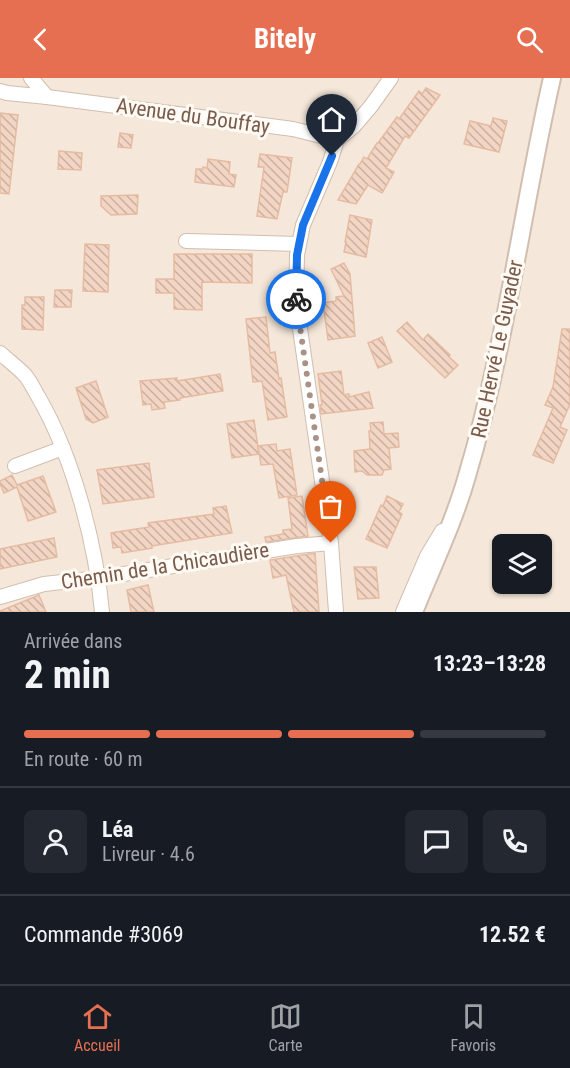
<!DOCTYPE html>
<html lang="fr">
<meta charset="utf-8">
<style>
:root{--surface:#171b24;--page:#242831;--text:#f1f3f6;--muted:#9ea1a6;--line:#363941;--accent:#e76f51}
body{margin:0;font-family:"Roboto Condensed",sans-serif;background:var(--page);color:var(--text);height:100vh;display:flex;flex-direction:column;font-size:22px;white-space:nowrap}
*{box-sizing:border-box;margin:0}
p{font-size:20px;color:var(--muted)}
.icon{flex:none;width:33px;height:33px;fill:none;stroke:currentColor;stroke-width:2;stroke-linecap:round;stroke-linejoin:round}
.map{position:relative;height:534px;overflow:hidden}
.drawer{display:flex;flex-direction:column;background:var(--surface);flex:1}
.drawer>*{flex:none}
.controls{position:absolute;left:492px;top:456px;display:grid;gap:12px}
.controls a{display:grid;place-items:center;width:60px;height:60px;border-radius:9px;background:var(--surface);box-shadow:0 2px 4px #0004;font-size:30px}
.pin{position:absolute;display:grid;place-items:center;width:51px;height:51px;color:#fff;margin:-62px -26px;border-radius:50% 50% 50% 0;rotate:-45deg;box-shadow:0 0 6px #0007}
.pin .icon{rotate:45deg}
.courier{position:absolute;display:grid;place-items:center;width:60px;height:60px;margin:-30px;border:4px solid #1a73e8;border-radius:50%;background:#fff;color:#222;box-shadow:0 2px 8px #0007}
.summary em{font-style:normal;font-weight:700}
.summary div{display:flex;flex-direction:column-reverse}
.summary{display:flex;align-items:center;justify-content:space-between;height:102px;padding:0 24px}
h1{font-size:39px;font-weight:700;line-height:45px}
.bar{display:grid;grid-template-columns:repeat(4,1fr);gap:9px 6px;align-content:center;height:72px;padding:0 24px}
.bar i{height:8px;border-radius:4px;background:var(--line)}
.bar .active{background:var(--accent)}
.bar p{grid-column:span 4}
.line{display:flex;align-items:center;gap:15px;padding:0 24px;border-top:2px solid var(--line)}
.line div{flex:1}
.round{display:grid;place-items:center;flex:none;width:63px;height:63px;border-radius:9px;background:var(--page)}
header{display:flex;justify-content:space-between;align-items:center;height:78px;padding:0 24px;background:var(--accent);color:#fff;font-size:27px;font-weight:700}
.dock{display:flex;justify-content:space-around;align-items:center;height:84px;border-top:2px solid var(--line);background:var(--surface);font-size:16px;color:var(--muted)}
.dock a{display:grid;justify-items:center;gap:3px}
.dock .active{color:var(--accent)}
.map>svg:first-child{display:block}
.residential{fill:#f5e8da;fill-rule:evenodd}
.building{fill:url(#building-back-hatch);stroke:#e6bba3;stroke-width:1.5}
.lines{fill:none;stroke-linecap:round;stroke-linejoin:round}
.minor-casing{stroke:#d1beb0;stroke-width:16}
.tertiary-casing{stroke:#d1beb0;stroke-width:20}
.minor{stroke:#fff;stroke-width:14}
.tertiary{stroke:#fff;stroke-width:16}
.done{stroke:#a89285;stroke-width:6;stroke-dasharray:0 10.8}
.route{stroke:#1a73e8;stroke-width:8}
.labels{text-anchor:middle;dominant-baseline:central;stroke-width:6;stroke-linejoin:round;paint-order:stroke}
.street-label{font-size:21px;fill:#7a5c4d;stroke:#fffaf3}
</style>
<header><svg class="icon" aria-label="back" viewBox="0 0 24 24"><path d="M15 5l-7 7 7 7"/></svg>Bitely<svg class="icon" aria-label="search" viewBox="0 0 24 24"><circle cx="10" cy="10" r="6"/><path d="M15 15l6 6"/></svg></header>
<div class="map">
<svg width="570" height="534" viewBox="0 0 570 534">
<defs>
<pattern id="building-back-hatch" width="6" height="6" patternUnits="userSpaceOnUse" patternTransform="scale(1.5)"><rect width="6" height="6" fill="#f3d5c3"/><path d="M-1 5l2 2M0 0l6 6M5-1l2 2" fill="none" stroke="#cab0a1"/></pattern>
</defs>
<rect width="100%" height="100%" fill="#fdf6ec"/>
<path class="residential" d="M0 0H570V534H0ZM502 466H542V506H502Z"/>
<g class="building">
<polygon points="426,10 440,17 409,60 405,58 386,90 394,94 382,115 368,107 356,126 338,122 359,86 360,86 364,79 367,81 377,65 378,65 397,39 399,41 419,13 422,16"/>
<polygon points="0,35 18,37 9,116 0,115"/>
<polygon points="493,40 507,43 499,74 464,66 470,43 491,48"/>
<polygon points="120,55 133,57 131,70 118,69"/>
<polygon points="59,73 82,75 81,92 58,91"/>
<polygon points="260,76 292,80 287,114 283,114 277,141 257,138 264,89 258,89"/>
<polygon points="208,81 230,84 229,96 236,97 234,109 195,104 196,91 203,91 203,89 207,90"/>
<polygon points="138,117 137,136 111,137 101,128 101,118"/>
<polygon points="350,137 372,142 366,179 344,174 346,164 345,164"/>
<polygon points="85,166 109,167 108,214 83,213"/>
<polygon points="174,176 252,176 252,205 202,204 202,232 174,231 174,215 156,215 156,201 174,201"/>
<polygon points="344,185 350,196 355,258 328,262 323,225 336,223 336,219 344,218 331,191"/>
<polygon points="55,212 72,212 71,229 54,229"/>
<polygon points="25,219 44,219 43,252 22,251 22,227 25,227"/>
<polygon points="266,239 270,275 275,274 279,301 281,300 287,339 268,342 262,303 253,304 246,241"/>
<polygon points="407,244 423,262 428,256 450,277 449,279 458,287 445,300 397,253"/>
<polygon points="562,251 570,251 570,326 560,349 567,352 553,385 533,377 553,330 545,327 553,309"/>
<polygon points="382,259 392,284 378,290 368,265"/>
<polygon points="341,293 344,317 349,316 349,319 369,314 373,330 321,336 320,327 322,327 318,296"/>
<polygon points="220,296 223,313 180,320 180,322 164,324 165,330 152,332 151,326 143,327 140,303 177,300 177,303"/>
<polygon points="96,303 108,339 93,345 86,341 76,310"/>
<polygon points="254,342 259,376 232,380 227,346"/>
<polygon points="383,344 384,356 398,355 399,369 389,370 391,391 384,392 382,397 367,397 362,393 355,394 354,373 370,371 369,353 371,353 370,345"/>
<polygon points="276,366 277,373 290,371 297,417 279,420 273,386 261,387 258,368"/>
<polygon points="149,385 154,419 103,426 97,392"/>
<polygon points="12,397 17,407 43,398 56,434 28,443 17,409 4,415 0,406 0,403"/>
<polygon points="302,418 308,458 266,464 265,459 283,456 283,452 292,451 288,420"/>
<polygon points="387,418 403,426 399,434 402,436 387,470 366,461 381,427 383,428"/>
<polygon points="226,428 232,455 152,468 152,470 122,475 121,469 113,470 111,455 149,449 148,445 214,436 213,430"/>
<polygon points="54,460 57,479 0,491 0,471"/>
<polygon points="315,475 319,534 294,534 286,497 273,500 270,482"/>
<polygon points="354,489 376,489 379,520 358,521"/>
<polygon points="148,507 154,534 131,534 127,512"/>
<polygon points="39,517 46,534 0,534 0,533"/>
</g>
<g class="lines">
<g class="minor-casing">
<g id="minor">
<polyline points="0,13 7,15 47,19 31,0"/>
<polyline points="47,19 293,51 337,62"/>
<polyline points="186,163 299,166"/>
<path d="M0 275C8 282 17 289 24 296 30 302 34 312 39 320 73 379 96 466 102 534"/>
<polyline points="15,388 63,370"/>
<polyline points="0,519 44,506 99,500 297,468 331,465"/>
<polyline points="336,534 331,465 296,223 297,177 303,147 330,84 337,62 354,48 371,28 391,0"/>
<polyline points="403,534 427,478 442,453"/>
</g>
</g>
<g class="tertiary-casing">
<path id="tertiary" d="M414 534C432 489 454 444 467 398 506 267 522 132 552 0"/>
</g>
<use href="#minor" class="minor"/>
<use href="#tertiary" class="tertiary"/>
</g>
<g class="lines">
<polyline class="done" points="296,221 331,465"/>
<polyline class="route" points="296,221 297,177 303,147 332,78"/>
</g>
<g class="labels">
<g class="street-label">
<text transform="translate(193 38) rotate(8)">Avenue du Bouffay</text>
<text transform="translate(497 271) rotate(-78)">Rue Hervé Le Guyader</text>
<text transform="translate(165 488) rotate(-9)">Chemin de la Chicaudière</text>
</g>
</g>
</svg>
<div class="controls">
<a><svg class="icon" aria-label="layers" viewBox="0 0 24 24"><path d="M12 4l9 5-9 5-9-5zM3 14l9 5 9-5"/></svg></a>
</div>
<div class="pin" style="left:331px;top:465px;background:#ea580c"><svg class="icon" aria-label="bag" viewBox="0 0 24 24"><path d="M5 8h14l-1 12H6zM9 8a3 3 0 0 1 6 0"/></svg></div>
<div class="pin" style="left:332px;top:78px;background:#1f2937"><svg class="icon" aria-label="home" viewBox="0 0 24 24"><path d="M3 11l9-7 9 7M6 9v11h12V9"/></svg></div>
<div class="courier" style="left:296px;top:221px"><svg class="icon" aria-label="bike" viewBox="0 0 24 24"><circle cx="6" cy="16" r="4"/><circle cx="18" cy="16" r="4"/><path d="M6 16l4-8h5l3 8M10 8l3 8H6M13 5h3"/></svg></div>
</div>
<section class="drawer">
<div class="summary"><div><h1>2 min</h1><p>Arrivée dans</p></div><em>13:23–13:28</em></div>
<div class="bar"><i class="active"></i><i class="active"></i><i class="active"></i><i></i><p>En route · 60 m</p></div>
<div class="line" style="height:108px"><a class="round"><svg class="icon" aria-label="person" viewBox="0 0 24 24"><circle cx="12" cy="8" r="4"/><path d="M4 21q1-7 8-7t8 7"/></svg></a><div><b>Léa</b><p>Livreur · 4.6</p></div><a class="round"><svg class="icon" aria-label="chat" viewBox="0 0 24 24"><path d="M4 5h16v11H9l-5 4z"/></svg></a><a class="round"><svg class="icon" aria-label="phone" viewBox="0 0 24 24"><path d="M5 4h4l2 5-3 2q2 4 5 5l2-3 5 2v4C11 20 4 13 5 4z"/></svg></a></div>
<div class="line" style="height:78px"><div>Commande #3069</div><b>12.52 €</b></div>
</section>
<nav class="dock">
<a class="active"><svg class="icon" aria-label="home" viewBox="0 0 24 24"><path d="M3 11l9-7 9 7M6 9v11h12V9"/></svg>Accueil</a>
<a><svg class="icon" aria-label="map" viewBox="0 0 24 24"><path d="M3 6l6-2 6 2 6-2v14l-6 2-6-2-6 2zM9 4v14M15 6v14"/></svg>Carte</a>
<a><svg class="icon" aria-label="saved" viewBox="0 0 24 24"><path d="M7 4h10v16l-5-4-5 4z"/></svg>Favoris</a>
</nav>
